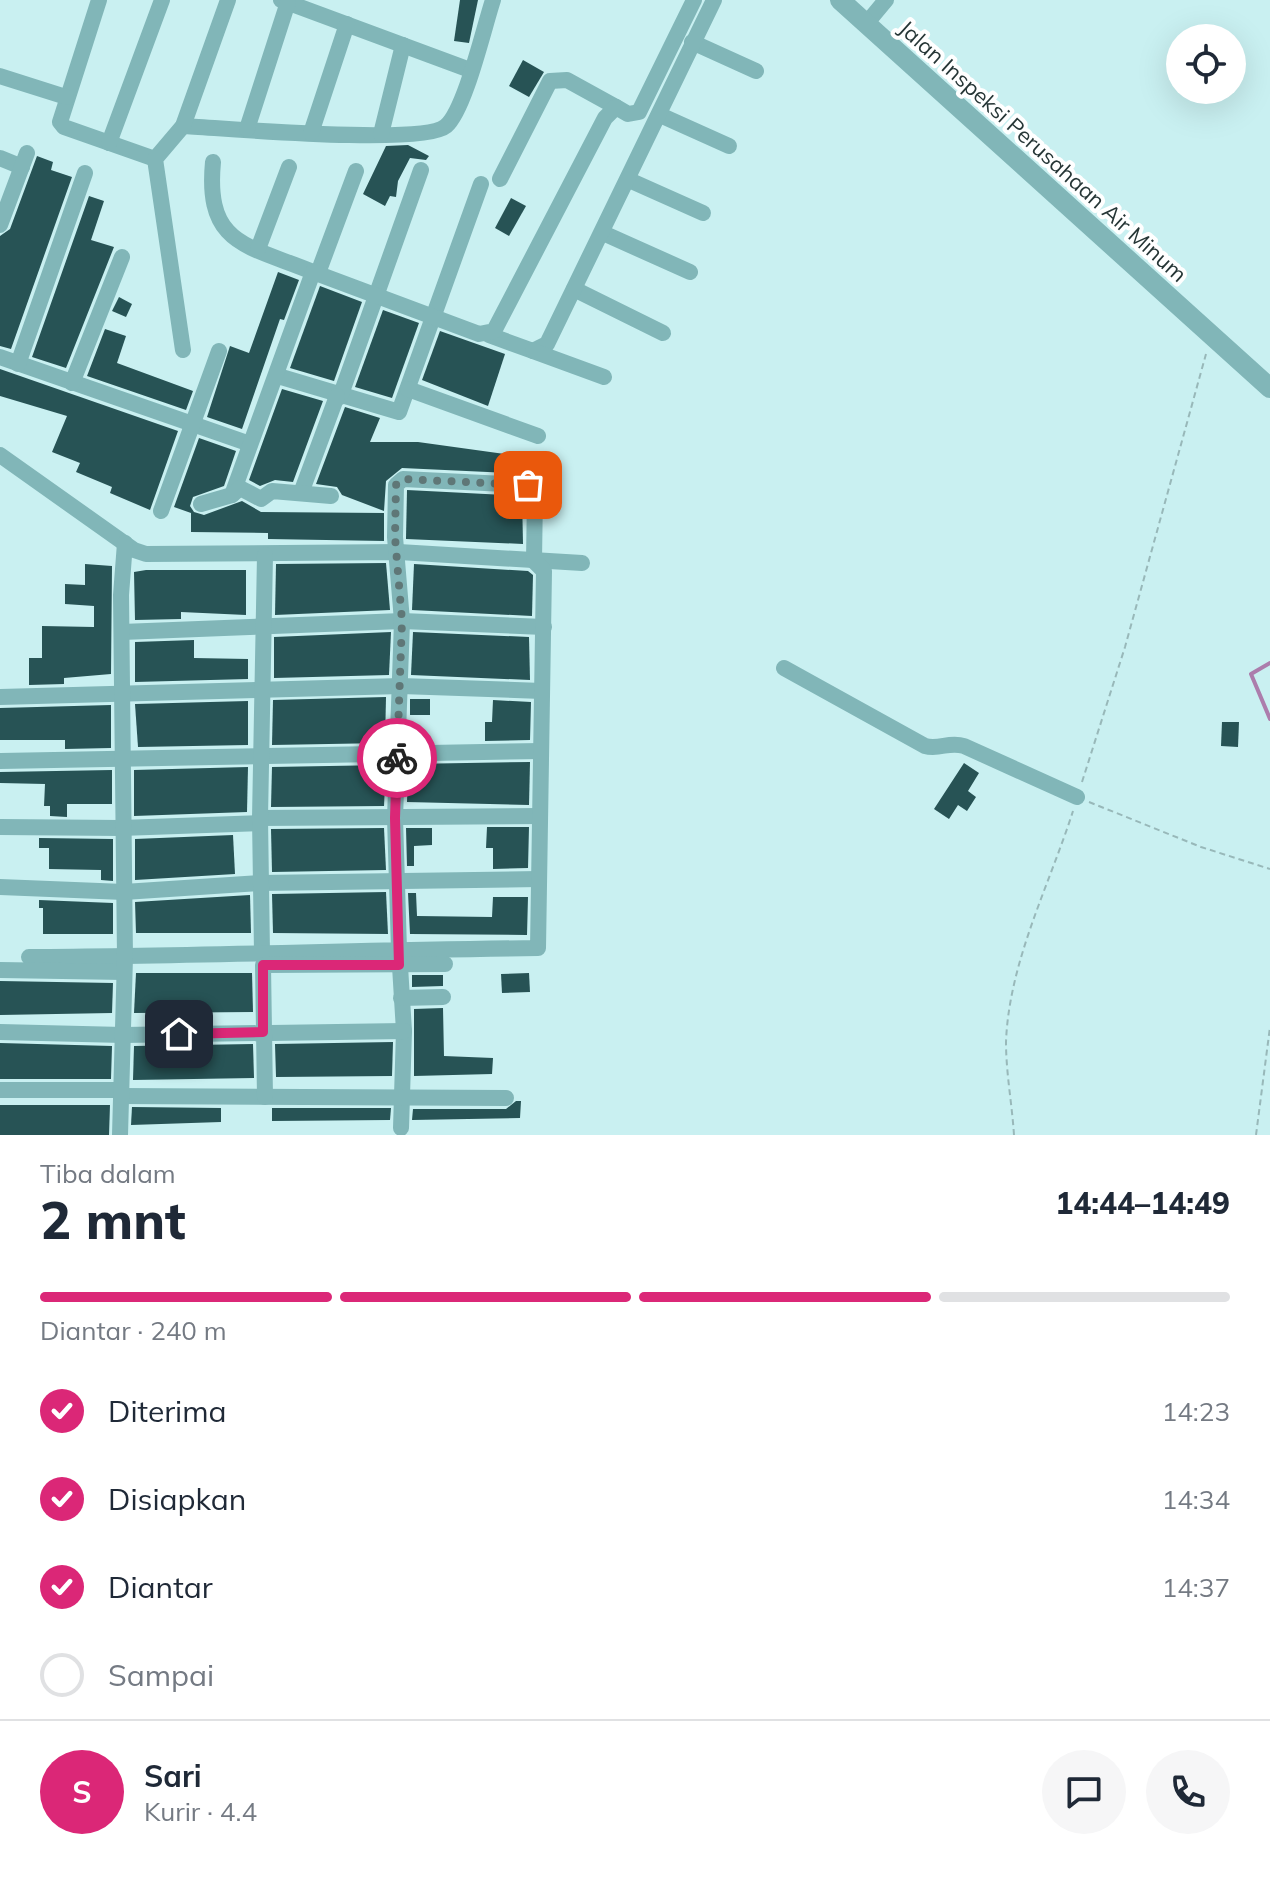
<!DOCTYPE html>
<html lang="id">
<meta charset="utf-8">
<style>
:root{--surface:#fff;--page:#f6f6f7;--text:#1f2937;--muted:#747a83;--line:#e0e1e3;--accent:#db2777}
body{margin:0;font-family:Mulish,sans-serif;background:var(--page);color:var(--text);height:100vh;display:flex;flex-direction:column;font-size:30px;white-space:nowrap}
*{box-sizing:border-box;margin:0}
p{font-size:26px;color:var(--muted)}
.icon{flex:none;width:44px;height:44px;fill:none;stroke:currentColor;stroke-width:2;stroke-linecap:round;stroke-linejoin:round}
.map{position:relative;height:1135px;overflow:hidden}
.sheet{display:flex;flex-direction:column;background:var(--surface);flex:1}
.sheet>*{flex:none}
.tools{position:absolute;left:1166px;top:24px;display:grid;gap:16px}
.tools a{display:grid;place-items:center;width:80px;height:80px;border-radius:50%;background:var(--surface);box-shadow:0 8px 32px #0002;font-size:40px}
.pin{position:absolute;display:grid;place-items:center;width:68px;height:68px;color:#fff;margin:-34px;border-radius:16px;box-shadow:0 4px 12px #0006}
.courier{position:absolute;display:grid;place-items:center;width:80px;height:80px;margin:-40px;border:6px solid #db2777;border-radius:50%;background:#fff;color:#222;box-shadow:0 2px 10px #0007}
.head em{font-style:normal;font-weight:800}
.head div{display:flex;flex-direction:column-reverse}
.head{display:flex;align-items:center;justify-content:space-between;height:136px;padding:0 40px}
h1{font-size:52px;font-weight:800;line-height:60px}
.bar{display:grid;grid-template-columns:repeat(4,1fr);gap:12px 8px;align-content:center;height:96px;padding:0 40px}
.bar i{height:10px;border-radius:6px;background:var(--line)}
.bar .selected{background:var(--accent)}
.bar p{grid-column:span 4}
.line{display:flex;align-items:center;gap:20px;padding:0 40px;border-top:2px solid var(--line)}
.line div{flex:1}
.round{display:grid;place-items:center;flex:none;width:84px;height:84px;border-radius:42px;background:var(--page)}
ol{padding:0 40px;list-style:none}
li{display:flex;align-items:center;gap:24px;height:88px}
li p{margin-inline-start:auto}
li .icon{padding:8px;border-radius:50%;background:var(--accent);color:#fff;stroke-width:4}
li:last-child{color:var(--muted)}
li i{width:44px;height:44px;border:4px solid var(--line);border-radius:50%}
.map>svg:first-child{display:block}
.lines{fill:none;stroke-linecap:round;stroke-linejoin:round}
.stream{stroke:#ac7dac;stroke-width:4}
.building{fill:#275355}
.path{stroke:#98b8b9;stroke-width:2;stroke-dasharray:6 4;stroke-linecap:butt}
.minor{stroke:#81b6b8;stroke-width:16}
.tertiary{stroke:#81b6b8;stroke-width:20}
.done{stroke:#5f7777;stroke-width:8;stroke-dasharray:0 14.4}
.route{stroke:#db2777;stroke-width:10}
.labels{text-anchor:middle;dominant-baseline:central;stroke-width:8;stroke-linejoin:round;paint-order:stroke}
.street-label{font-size:22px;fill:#263636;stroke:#fff}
</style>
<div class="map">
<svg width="1270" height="1135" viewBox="0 0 1270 1135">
<rect width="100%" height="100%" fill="#c9f0f1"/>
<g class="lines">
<polyline class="stream" points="1270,663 1251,674 1270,719"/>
</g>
<g class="building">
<polygon points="460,0 478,0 469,43 454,41"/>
<polygon points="523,60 544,72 529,97 509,86"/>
<polygon points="408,145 429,156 426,160 410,158 398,181 396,197 390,196 385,206 363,194 386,146"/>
<polygon points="37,156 53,162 51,170 72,177 11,349 0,346 0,236 10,229"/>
<polygon points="89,196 104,201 91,240 114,247 66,368 32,357"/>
<polygon points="511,198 526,206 509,236 495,228"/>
<polygon points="278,272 299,280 284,320 280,319 242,429 207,417 230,346 249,353"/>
<polygon points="320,286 362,302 334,381 290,368"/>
<polygon points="119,297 132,304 126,317 112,311"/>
<polygon points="383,310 419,323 392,398 355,387"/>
<polygon points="105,329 126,336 117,363 193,391 186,410 87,376"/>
<polygon points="440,331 505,354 488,406 422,380"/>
<polygon points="0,369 178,431 150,510 110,493 112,487 76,472 80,463 52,452 67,416 0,396"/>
<polygon points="282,389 323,401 293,482 275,480 260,486 249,480"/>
<polygon points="345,407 380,418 370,442 418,442 512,455 509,473 402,468 386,481 384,511 342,495 337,487 316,484"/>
<polygon points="199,438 236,451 224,486 193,497 190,506 194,512 204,515 242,501 261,512 384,513 384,541 268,539 268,533 191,532 191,513 174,507"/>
<polygon points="407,490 522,496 523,544 406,539"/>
<polygon points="386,563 390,610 275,615 276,564"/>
<polygon points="85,564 112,566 111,674 64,678 64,684 29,685 29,658 42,658 42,626 94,627 94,606 65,604 65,584 85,585"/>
<polygon points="414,564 528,571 533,575 532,616 412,610"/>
<polygon points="146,570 246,570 246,615 181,612 181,619 135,620 134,572"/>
<polygon points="391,632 389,675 274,678 274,637"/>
<polygon points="413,632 529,637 530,680 411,675"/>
<polygon points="194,640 194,658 248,659 248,679 135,682 135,642"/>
<polygon points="386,697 385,743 272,745 273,700"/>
<rect x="410" y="699" width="20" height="16"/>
<polygon points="493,700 531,702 530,740 485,741 485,722 492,722"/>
<polygon points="248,701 248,745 138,747 135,704"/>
<polygon points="111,705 111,748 65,749 65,740 0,740 0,708"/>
<polygon points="1222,722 1239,722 1238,747 1221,746"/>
<polygon points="530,762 529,805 407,802 408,764"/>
<polygon points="964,763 979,773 968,791 976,797 967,811 958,805 949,819 934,809"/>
<polygon points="386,765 384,806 271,807 272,767"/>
<polygon points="248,767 247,812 134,816 134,770"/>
<polygon points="112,770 112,804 67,804 67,817 50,816 50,806 44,806 45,784 0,783 0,772"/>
<polygon points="487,827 529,827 528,868 493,869 493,848 486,848"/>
<polygon points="384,828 386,870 272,872 271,829"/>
<polygon points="406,828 432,828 432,845 414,846 414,866 407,866"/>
<polygon points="233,835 235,874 135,880 135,839"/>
<polygon points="39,838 113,839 113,881 101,880 101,870 49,869 49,848 39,848"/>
<polygon points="386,892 388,934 273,933 272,894"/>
<polygon points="408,893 416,893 417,916 492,917 493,897 528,897 527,935 410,934"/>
<polygon points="250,895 251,933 136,933 135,902"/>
<polygon points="39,900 113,903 113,934 43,934 43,908 39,908"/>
<polygon points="136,973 252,973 253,1012 134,1013"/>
<polygon points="529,973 530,992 502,993 501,974"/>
<polygon points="412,975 443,975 443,986 412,987"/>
<polygon points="0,981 113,983 112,1013 0,1015"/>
<polygon points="443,1008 444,1056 493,1058 492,1074 414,1076 414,1009"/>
<polygon points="393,1042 392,1076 276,1077 275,1044"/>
<polygon points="0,1043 112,1046 111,1079 0,1079"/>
<polygon points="253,1044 254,1078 133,1080 134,1046"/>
<polygon points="516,1101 521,1101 520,1118 412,1120 413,1109 506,1109"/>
<polygon points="0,1105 110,1105 109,1135 0,1135"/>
<polygon points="132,1107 221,1108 221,1122 131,1125"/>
<polygon points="272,1108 391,1108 390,1120 272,1121"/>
</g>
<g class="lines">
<g class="path">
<polyline points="1082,782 1125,647 1206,354"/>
<polyline points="1089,802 1201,847 1270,869"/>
<path d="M1014 1135C1012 1104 1006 1073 1006 1042 1009 962 1049 886 1073 811"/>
<polyline points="1256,1135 1270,1027"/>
</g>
<g class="minor">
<polyline points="99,0 60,122 64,127 155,159"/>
<polyline points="281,0 470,70"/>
<polyline points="866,24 886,0"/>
<polyline points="692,42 756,71"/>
<polyline points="0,76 66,97"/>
<polyline points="660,115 729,146"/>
<path d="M183 126C224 128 423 146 446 126 465 110 484 27 493 0"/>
<polyline points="247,129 288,2"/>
<polyline points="311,133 347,24"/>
<polyline points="381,134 403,45"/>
<polyline points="109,143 162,0"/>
<polyline points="0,158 22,167"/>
<path d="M213 162C205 246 248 245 313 272"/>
<polyline points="500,179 550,81 567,80 616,107"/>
<polyline points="629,180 703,213"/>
<polyline points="0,225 27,153"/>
<polyline points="603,233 690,272"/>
<polyline points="258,249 289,167"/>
<polyline points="318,273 356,171"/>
<polyline points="574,289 663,333"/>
<polyline points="489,335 533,351 547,344 714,0"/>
<polyline points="183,350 155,159 183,126 228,0"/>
<polyline points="533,351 604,377"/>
<polyline points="0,357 250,444"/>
<polyline points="18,364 85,173"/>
<polyline points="278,376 399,412 481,184"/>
<polyline points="72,383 122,257"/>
<polyline points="408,389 538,436"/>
<polyline points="340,397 421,170"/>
<polyline points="0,455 134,550 146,554 399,552 582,563"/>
<polyline points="301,493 337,396"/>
<polyline points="232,495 313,272 479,334 494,331 605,118 616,107 628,114 639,112 694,0"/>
<polyline points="201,504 232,495 240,488 261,499 272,491 331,496"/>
<polyline points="161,511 219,351"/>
<polyline points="122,632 402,621 544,627"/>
<path d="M784 668 925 746C940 750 949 741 964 746L1077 797"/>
<polyline points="0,697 401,686 542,691"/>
<polyline points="0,761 541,751"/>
<polyline points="260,818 540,816"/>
<polyline points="0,827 121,828 260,823"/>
<polyline points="0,887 124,892 260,883 539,879"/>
<polyline points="262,953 260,818 265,555"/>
<path d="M29 957C199 956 368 950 538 948L544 571 534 561 535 494 528 485 403 479 396 485 395 537 402 621 395 818 399 950 404 1031 401 1128"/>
<polyline points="0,970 124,972"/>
<polyline points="401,998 443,997"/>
<polyline points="0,1032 123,1035 404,1031"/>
<polyline points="0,1090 121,1090"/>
<polyline points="121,1096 506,1098"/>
<polyline points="265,1097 263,965 445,964"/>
<polyline points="120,1135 125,957 121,595 125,543"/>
</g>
<polyline class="tertiary" points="840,0 1270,388"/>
</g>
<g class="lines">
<polyline class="done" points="397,758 402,621 395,537 396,485 403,479 528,485"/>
<polyline class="route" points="179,1034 263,1032 263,965 399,965 395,818 397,758"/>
</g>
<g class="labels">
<g class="street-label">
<text transform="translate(1043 151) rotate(42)">Jalan Inspeksi Perusahaan Air Minum</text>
</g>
</g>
</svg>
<div class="tools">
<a><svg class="icon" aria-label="locate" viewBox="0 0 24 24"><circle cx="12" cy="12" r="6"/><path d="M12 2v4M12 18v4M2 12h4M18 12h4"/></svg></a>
</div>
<div class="pin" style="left:528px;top:485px;background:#ea580c"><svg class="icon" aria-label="bag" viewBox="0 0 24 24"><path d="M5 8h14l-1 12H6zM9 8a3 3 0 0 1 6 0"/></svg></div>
<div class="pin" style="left:179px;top:1034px;background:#1f2937"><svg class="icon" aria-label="home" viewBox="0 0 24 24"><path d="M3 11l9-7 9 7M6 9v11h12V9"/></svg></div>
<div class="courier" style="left:397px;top:758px"><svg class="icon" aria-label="bike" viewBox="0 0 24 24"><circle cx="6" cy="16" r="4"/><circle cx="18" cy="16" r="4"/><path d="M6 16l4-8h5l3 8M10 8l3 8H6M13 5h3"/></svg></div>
</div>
<section class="sheet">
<div class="head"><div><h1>2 mnt</h1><p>Tiba dalam</p></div><em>14:44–14:49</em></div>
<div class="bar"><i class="selected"></i><i class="selected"></i><i class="selected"></i><i></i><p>Diantar · 240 m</p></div>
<ol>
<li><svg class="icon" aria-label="check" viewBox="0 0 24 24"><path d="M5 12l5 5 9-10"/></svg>Diterima<p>14:23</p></li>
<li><svg class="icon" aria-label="check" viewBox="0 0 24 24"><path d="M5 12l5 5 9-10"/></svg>Disiapkan<p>14:34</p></li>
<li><svg class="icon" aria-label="check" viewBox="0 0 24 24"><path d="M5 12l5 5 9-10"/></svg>Diantar<p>14:37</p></li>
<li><i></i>Sampai</li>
</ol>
<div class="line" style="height:144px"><b class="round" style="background:var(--accent);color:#fff">S</b><div><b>Sari</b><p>Kurir · 4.4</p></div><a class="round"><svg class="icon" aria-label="chat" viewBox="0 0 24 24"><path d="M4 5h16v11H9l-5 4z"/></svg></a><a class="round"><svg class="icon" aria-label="phone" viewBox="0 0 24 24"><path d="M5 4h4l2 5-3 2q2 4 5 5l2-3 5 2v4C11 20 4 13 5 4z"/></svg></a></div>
</section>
